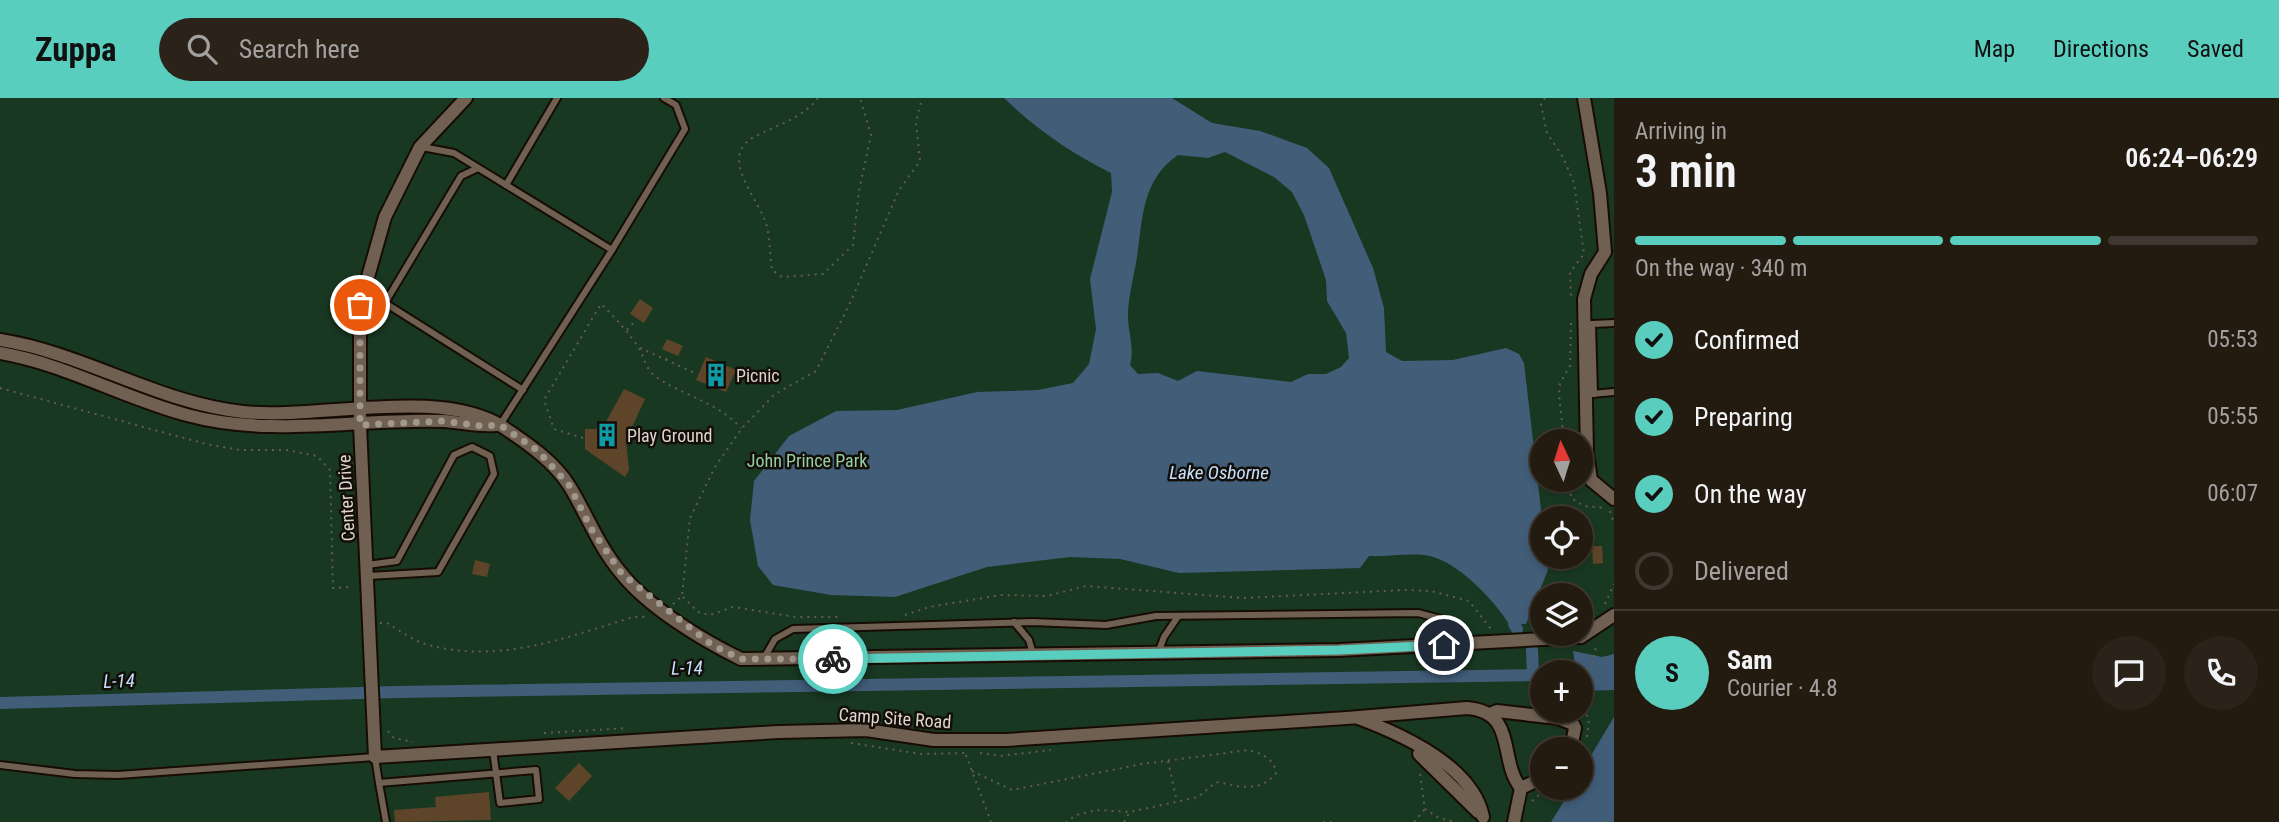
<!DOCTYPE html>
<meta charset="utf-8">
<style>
:root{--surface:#231a10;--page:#2b2319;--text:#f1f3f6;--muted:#a3a19f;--line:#403830;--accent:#59cebf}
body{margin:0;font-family:"Roboto Condensed",sans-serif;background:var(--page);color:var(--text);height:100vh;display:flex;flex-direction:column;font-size:26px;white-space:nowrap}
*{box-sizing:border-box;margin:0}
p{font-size:23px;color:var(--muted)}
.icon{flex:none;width:38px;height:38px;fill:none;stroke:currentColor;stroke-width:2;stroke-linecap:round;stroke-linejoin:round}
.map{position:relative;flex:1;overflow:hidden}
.details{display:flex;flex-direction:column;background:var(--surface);width:665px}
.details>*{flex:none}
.needle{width:46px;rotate:356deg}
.tools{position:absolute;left:1530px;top:331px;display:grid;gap:14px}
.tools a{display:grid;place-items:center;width:63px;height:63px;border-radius:50%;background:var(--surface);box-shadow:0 4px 10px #0003,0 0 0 2px var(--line);font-size:35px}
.pin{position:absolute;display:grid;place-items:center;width:60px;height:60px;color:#fff;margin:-30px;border:4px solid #fff;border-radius:50%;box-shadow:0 2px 7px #0007}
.courier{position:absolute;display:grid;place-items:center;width:70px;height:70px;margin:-35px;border:5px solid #59cebf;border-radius:50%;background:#fff;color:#222;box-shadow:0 2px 9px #0007}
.overview em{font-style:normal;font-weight:600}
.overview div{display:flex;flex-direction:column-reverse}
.overview{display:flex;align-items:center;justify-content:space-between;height:119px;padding:0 21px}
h1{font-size:46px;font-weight:600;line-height:52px}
.bar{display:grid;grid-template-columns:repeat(4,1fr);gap:10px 7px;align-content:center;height:84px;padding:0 21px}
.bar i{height:9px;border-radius:5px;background:var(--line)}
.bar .active{background:var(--accent)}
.bar p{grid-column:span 4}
.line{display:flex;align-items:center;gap:18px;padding:0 21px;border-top:2px solid var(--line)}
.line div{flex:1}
.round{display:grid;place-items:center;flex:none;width:74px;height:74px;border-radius:37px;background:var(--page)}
ol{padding:0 21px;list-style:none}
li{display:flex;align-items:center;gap:21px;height:77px}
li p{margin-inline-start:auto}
li .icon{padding:7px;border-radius:50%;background:var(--accent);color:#111;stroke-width:4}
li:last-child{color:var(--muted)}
li i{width:38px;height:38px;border:4px solid var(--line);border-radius:50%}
header{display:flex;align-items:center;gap:42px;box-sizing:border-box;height:98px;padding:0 35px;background:var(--accent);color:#111}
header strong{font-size:33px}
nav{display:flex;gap:38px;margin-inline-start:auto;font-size:24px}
.search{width:490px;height:63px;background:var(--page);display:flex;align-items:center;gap:18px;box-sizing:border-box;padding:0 24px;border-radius:38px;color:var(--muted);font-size:26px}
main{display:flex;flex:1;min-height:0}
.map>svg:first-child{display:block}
.green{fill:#193822;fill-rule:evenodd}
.water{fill:#415d78;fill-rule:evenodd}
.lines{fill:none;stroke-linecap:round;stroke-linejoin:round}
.canal{stroke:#415d78;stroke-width:12}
.building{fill:#5e4529}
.service-casing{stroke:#170c03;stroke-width:10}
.minor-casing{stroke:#170c03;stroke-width:16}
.path{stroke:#655a4f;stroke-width:2;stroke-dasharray:2 5;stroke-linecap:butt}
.service{stroke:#6f6052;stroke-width:6}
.minor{stroke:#6f6052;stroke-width:12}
.done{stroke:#a0978d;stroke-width:7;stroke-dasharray:0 12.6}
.route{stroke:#59cebf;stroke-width:9}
.labels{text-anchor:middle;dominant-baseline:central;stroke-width:5;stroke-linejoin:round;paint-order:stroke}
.poi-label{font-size:18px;fill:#ddd5cd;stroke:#130d08;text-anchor:start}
.park-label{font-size:18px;fill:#96cea3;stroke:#130d08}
.street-label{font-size:18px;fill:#ddd5cd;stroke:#130d08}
.water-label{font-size:19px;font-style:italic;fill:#c4e1fe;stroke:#130d08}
</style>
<header>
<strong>Zuppa</strong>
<div class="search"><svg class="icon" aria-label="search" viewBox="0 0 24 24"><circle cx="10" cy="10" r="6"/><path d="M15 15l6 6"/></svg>Search here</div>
<nav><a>Map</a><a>Directions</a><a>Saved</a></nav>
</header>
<main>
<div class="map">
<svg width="1614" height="724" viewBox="0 0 1614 724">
<rect width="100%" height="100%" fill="#2f2316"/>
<path class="green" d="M0 0H1614V724H0ZM1542 343H1580V382H1542ZM1542 420H1580V458H1542ZM1542 497H1580V536H1542ZM1542 574H1580V612H1542ZM1542 651H1580V690H1542Z"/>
<g class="water">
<path d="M1004 0H1172L1212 25 1260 33 1307 50 1329 70 1373 170 1384 210 1386 254 1402 263 1453 262 1506 250 1519 256 1524 265 1542 420V458L1546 459 1548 472 1526 526H1509C1494 502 1459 465 1430 458 1412 454 1388 459 1369 458L1360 470 1179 475 1120 461 1070 459 987 469 895 499 831 497 773 487 758 468 750 422 754 383 789 338 836 313 897 312 977 294 1038 292 1073 285 1089 266 1096 231 1090 181 1112 94 1111 75C1071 55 1036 31 1004 0ZM1225 54 1274 79 1292 94 1304 117 1326 182 1327 203 1346 235 1349 260 1341 269 1326 276H1308L1291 284 1197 273 1178 283 1158 275 1138 276 1130 267C1135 248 1127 233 1128 213 1129 197 1133 181 1136 165 1143 124 1140 83 1178 57L1208 60Z"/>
<polygon points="1573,553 1602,559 1614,556 1614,592 1580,593 1580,574 1576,574"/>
<polygon points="1614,619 1614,724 1551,724 1572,690 1580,690 1580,676"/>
</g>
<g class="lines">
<g class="canal">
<polyline points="1514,526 1517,531"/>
<polyline points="1532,552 1533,577"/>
<polyline points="0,605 396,594 1542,577"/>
</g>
</g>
<g class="building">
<polygon points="640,201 653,210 644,225 630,216"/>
<polygon points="667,241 683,248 678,258 662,251"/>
<polygon points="706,259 736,272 726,294 696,282"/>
<polygon points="624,291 645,301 626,342 629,372 625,379 585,351 585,331 602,331"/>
<polygon points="1592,448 1602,448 1603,465 1593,466"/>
<polygon points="475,462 490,466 487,479 472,476"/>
<polygon points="579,665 592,678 569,703 555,690"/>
<polygon points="489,694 491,722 395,724 394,712 436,709 435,699"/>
</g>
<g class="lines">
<g class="service-casing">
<g id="service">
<polyline points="422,49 454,55 612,152 500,327"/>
<polyline points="478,70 461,78 385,205 523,292"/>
<polyline points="506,87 557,0"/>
<polyline points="612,152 685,31 676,7 664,0"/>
<polyline points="1591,296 1614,294"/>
<polyline points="1594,296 1592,226 1614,225"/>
<polyline points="367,467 397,463 454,357 472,349 490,358 494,376 438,474 368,478"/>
<polyline points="1014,524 1029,542 1033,556"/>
<polyline points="1158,555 1164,539 1177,520"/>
<polyline points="764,560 775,541 793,531 1032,524 1106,527 1156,518 1418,515 1441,521 1460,544"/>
<polyline points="0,667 75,676 118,677 375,659 379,685 536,672 539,701 500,705 493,652"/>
<polyline points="379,685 386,724"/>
</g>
</g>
<g class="minor-casing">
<g id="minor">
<path d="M466 0 420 49 385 119 360 207V327L375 659 778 634 866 632 934 642H1006L1347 620 1467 610C1518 614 1498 663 1521 690"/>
<polyline points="1584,0 1600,95 1605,154 1591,176 1584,201 1587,355 1591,382 1614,401"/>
<path d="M0 242C84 255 158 305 243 314 318 322 439 288 503 329 527 345 555 364 570 389 587 417 599 449 621 475 648 509 702 542 741 561L1339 552 1581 539 1614 517"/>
<path d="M0 255C65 266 123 300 187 317 272 340 358 320 443 323 461 324 478 329 496 327"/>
<polyline points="1490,616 1497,613 1558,620 1573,626 1575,630 1571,651"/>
<path d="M1358 620C1401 636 1473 668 1483 719"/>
<polyline points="1419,656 1478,714"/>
<polyline points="1514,724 1521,690 1542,680"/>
</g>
</g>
<g class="path">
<path d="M818 0C802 21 776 27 754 39 716 59 762 104 767 129 770 143 770 158 772 172L782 179 823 176 853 147 859 93 871 37 860 0"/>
<polyline points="1545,0 1541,6 1547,35 1563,59 1574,85 1584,156 1570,174 1571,198"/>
<polyline points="627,232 636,222"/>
<polyline points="640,250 697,276"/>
<polyline points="666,262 669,256"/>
<polyline points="0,290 206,346 240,352 287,352 317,358 330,372 333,490 353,489"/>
<path d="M583 340 554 331 544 302 601 206C615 219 626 232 637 247 645 258 644 270 656 279 684 298 717 304 741 330"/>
<polyline points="1564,343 1559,296 1560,285 1570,268 1571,225"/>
<polyline points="1569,382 1571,400 1584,408 1606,410"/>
<polyline points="1610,413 1614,426"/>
<polyline points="683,499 698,514 710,517 733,509 796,519 840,519"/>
<polyline points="673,506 682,498 690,420 715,369 742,330 775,296 816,273 851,203 899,92 920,63 916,24 922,0"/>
<polyline points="1605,506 1614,486"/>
<polyline points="905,517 929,509 1001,497 1047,498 1086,488 1243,500 1404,492 1431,493 1469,503 1491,531"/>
<path d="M380 525H387C399 532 412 542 425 546 498 567 564 540 633 519H647"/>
<polyline points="388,633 394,640 413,644"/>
<polyline points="544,635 628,630"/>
<polyline points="1587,639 1589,621 1581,608 1597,545"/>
<polyline points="851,645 921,656 967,655"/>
<polyline points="980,655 1000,658 1051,652"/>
<polyline points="966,657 991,724"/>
<polyline points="1168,663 1177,704"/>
<path d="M972 673 1012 692 1142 666 1248 652C1261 655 1274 660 1276 675 1259 696 1239 688 1216 684L1198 699 1130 714 1097 712 1076 717 1066 724"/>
<polyline points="1420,676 1425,711 1439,720 1455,724"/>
<polyline points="1532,703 1541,695"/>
<polyline points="1124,724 1129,715"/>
<polyline points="1323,724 1332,724"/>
<polyline points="1414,724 1424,712"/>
</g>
<use href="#service" class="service"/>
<use href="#minor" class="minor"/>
</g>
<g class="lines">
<polyline class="done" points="360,207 360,327 443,323 481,328 500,327 537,352 569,387 592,432 622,476 712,547 741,561 833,561"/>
<polyline class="route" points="833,561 1339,552 1444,547"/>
</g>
<defs>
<g id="building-bare" transform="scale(1.89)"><path d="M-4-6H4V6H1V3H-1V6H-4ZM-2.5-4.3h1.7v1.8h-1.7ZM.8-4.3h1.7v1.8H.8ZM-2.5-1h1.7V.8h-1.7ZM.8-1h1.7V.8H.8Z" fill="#0f9aa8" stroke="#130d08" stroke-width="2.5" paint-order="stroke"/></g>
</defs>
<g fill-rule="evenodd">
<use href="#building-bare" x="716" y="277"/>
<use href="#building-bare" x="607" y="337"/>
</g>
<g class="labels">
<g class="poi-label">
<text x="736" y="277">Picnic</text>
<text x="627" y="337">Play Ground</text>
</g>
<g class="park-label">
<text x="807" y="362">John Prince Park</text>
</g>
<g class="street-label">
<text transform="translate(346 400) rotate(-93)">Center Drive</text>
<text transform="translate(895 620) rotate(4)">Camp Site Road</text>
</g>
<g class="water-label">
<text x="1219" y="374">Lake Osborne</text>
<text transform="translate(687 570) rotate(-1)">L-14</text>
<text transform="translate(119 583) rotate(-2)">L-14</text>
</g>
</g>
</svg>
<div class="tools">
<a><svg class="needle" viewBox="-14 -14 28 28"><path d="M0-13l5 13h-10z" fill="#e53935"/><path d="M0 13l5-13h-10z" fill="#a3a19f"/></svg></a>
<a><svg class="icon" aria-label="locate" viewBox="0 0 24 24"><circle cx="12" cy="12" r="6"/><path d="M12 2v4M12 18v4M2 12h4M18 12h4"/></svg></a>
<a><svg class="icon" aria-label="layers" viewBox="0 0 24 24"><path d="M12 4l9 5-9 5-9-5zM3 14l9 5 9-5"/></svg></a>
<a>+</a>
<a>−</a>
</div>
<div class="pin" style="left:360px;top:207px;background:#ea580c"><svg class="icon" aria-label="bag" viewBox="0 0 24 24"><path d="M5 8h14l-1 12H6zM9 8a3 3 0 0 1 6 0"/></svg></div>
<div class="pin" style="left:1444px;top:547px;background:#1f2937"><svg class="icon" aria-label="home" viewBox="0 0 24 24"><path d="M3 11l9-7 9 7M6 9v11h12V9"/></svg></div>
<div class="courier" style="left:833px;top:561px"><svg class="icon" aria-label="bike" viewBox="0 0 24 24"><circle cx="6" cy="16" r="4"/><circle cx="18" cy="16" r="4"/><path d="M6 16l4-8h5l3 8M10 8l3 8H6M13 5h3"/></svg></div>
</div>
<section class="details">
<div class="overview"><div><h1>3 min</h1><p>Arriving in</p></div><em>06:24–06:29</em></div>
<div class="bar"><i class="active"></i><i class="active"></i><i class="active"></i><i></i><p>On the way · 340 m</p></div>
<ol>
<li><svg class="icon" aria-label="check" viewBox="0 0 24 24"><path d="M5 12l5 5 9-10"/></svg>Confirmed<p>05:53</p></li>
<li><svg class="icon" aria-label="check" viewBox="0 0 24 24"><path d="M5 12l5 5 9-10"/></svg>Preparing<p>05:55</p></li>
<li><svg class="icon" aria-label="check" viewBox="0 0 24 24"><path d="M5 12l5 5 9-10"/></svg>On the way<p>06:07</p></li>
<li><i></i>Delivered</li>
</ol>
<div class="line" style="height:126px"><b class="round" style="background:var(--accent);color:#111">S</b><div><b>Sam</b><p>Courier · 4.8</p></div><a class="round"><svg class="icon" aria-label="chat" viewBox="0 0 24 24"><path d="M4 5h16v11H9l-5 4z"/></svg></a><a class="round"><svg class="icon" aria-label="phone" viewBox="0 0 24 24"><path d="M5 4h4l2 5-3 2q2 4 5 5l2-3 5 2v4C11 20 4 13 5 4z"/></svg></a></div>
</section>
</main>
